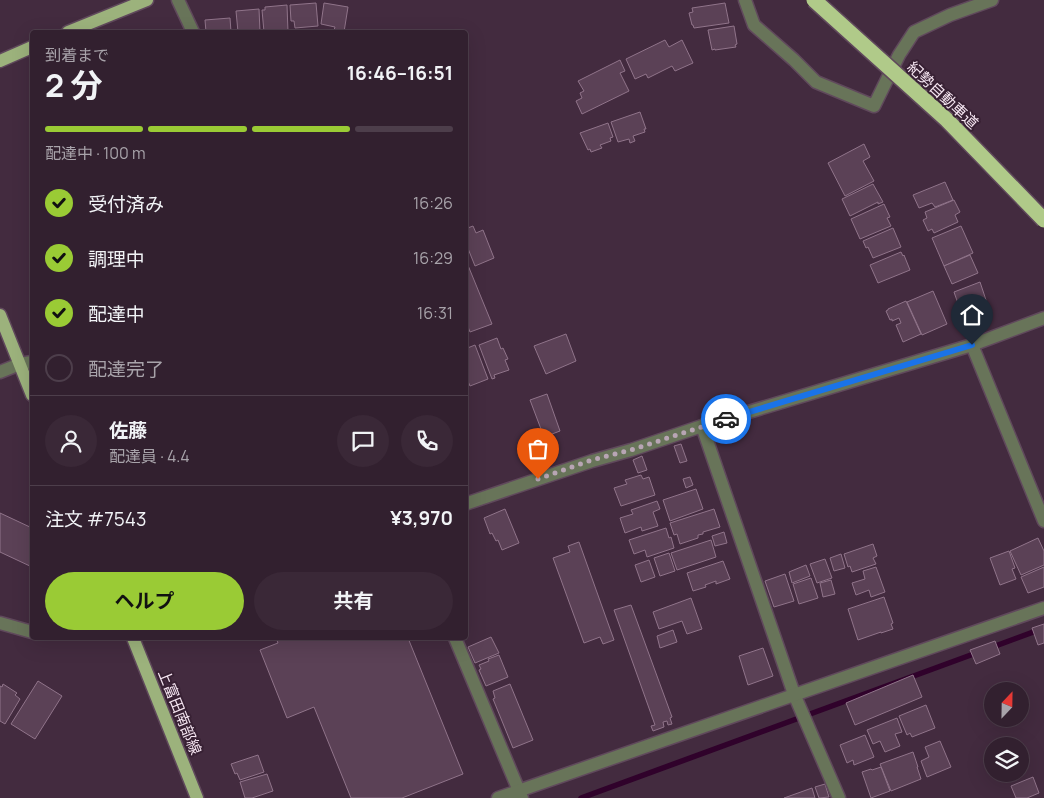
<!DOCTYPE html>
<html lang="ja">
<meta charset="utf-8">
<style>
:root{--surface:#32202f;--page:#3a2837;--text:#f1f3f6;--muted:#a8a3aa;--line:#4d3e4b;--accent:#9acb35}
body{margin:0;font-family:Manrope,"Noto Sans JP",sans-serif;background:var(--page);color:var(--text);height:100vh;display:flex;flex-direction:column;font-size:19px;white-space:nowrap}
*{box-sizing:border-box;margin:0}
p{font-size:16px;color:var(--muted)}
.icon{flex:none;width:28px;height:28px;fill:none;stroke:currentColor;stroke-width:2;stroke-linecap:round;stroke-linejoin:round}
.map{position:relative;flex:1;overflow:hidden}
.sheet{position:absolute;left:30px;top:30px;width:438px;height:610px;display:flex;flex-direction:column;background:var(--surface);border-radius:5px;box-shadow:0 5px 20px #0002,0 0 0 1px var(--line)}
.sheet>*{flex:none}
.needle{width:32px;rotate:22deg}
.tools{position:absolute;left:984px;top:682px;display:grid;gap:10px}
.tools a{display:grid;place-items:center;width:45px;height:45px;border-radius:50%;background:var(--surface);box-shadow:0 5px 20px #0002,0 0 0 1px var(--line);font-size:25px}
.pin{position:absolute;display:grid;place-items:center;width:42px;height:42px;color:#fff;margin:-51px -21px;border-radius:50% 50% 50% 0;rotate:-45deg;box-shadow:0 0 5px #0007}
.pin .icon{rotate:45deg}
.courier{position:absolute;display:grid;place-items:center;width:50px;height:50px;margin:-25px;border:4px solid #1a73e8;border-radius:50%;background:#fff;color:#222;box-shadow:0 1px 6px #0007}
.overview em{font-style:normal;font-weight:700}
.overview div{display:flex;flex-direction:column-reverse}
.overview{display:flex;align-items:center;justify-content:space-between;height:85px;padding:0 15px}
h1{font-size:32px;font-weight:700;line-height:38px}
.bar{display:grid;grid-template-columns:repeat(4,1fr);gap:8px 5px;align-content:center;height:60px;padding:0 15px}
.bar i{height:6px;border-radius:4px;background:var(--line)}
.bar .active{background:var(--accent)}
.bar p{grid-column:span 4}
.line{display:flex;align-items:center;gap:12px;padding:0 15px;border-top:1px solid var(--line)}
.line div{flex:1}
.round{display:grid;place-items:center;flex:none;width:52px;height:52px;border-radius:26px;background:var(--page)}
ol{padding:0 15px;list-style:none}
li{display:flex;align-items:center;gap:15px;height:55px}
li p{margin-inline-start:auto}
li .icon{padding:5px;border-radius:50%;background:var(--accent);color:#111;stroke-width:4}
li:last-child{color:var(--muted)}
li i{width:28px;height:28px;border:2px solid var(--line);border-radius:50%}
.cta{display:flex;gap:10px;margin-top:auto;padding:10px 15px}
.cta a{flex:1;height:58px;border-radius:30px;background:var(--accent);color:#111;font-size:20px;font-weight:700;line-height:58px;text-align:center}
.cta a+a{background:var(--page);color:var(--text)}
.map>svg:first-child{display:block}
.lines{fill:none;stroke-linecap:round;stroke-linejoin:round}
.stream{stroke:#30022b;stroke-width:5.5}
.building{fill:#5b4156;stroke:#90748a}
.minor-casing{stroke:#60495c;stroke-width:15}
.major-casing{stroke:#60495c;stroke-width:15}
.minor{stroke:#687459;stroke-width:12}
.major{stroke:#9cb27c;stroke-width:12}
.highway-bridge-casing{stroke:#60495c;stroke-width:18;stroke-linecap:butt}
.highway-bridge{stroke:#b0ca89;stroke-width:15}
.done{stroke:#b8a5b4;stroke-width:5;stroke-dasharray:0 9}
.route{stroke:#1a73e8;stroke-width:6}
.labels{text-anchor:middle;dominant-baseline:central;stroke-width:4;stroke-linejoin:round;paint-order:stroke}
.street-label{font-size:15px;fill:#f7e7f3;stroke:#382134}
</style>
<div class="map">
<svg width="1044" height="798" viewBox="0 0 1044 798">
<rect width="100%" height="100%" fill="#432b3f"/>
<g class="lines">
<g class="stream">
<polyline points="990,648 1044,628"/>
<polyline points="581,798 979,652"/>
</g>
</g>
<g class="building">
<polygon points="316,3 318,26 295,28 294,21 291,21 290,5"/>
<polygon points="324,3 348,7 344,32 334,30 335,27 321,24"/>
<polygon points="725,3 729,23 694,28 693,25 692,25 689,13 693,12 692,8"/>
<polygon points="287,5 288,32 264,32 262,10 265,10 265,7"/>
<polygon points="259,9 260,32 238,32 236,11"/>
<polygon points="230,18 231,32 206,32 205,20"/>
<polygon points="734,26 737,44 735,45 736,47 715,50 715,49 712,50 708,30"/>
<polygon points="665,40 669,47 682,40 693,63 675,71 672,66 648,78 646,74 635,79 626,59"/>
<polygon points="620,60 625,71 620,73 629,91 582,114 576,101 582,98 580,93 584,91 578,81"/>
<polygon points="640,112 646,129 644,129 645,132 633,136 635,141 630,143 629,139 618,142 611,122"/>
<polygon points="608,123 613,137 610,138 611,141 600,145 602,148 591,152 590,149 588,150 580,133"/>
<polygon points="864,144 870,157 863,161 874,181 845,196 828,163"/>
<polygon points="945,182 953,200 935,207 932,203 919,208 913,195"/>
<polygon points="873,184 883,202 878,204 878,202 850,216 842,199"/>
<polygon points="954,200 960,212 955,215 958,222 934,233 932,229 928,231 923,220 927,218 925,212"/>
<polygon points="884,204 890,217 887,218 891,226 860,239 851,219"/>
<polygon points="473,226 476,233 483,230 494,258 475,266 465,241 465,229"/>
<polygon points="961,226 973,253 944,266 932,238"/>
<polygon points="893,228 901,247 873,258 868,247 866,248 863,241"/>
<polygon points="901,252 903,256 904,255 910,270 878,283 870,265"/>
<polygon points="970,255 978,273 952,284 944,266"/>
<polygon points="465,258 492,324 470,332 465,319"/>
<polygon points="980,282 989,309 963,318 954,292"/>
<polygon points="933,291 947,324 922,335 907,302"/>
<polygon points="906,301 921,334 903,342 896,325 901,323 899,318 892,321 892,319 890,320 886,311 888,310 888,309"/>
<polygon points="566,334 576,361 546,374 534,346"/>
<polygon points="497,338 501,349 503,348 508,359 505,360 509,370 494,375 495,378 492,379 479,345"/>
<polygon points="475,345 488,379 470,386 465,374 465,349"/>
<polygon points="547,394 560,431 544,437 530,400"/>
<polygon points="681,444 687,461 680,463 674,446"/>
<polygon points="642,456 647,470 638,473 633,460"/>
<polygon points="641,475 643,479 649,477 655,495 621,506 614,488 627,484 625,480"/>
<polygon points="690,477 693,485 686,488 683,479"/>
<polygon points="696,489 703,509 670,521 663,500"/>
<polygon points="657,501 660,509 653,512 658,526 642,531 641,527 625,533 620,518 633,514 631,510"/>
<polygon points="505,509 519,543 502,550 498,540 496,541 492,533 490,534 484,518"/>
<polygon points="714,509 720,527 703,532 703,534 698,535 698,538 680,544 677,534 674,535 670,523"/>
<polygon points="0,513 32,528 32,567 0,552"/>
<polygon points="666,528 669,538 671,537 674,548 647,557 645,550 634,554 629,540"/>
<polygon points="724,532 727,543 715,546 712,536"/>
<polygon points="1038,538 1044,551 1044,565 1021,575 1010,551"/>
<polygon points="711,540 716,557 677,570 671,553"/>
<polygon points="579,542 614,640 603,644 600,637 584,643 553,558 570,552 568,546"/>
<polygon points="873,544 877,556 873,558 876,564 852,572 850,566 848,567 844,554"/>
<polygon points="1009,551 1015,568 1012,569 1016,579 1000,585 990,558"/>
<polygon points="669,553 675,571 660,576 654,558"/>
<polygon points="841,554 845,568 834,571 830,558"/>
<polygon points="825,559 832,578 817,583 810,564"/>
<polygon points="649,560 655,577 641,582 635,565"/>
<polygon points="723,561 730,579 716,584 716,581 705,585 706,587 693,591 687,573"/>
<polygon points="806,565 810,576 792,583 789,572"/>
<polygon points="876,567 885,592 871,597 869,590 856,595 852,583 865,579 863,571"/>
<polygon points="1044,567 1044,587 1028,593 1021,577"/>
<polygon points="785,574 794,601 774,607 765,581"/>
<polygon points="811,578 818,598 799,604 793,584"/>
<polygon points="831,580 835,594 823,597 820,583"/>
<polygon points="884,597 893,623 891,624 893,629 881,633 881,632 858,640 848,609"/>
<polygon points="691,598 702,629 687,634 682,621 659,629 653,612"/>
<polygon points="631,605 672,717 670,718 672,724 668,725 667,721 663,722 664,727 653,731 651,726 655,725 614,610"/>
<polygon points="1044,624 1044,643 1038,645 1032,628"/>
<polygon points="673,630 677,642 660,648 657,636"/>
<polygon points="491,637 499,653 475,663 468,647"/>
<polygon points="276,638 408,638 463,774 402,798 351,798 314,707 287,718 260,650 278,643"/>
<polygon points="995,641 1000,654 976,664 970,650"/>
<polygon points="763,648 773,676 748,685 739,656"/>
<polygon points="499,655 508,677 486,686 479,670 481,669 479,665 489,661 488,659"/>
<polygon points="913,675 922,697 855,725 846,703"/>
<polygon points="38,681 62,696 35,739 11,724"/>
<polygon points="3,684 17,693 15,695 20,699 5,724 0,721 0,686 2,687"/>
<polygon points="510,684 533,740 513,748 493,699 495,698 493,691"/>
<polygon points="926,705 935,728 912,737 910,733 907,735 899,716"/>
<polygon points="897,718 902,732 895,734 900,746 885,752 880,741 873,744 867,730"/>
<polygon points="865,735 874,757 854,765 853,760 847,763 840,745"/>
<polygon points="940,741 951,767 927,777 921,761 929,757 925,747"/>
<polygon points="913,752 918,767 917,767 921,779 891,791 880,764"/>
<polygon points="258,755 264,772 240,780 237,773 235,774 231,764"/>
<polygon points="881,767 890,791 871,798 862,772 871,769 872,770"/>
<polygon points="267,774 273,791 252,798 245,798 240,782"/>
<polygon points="1033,777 1039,793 1027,798 1016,798 1011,786"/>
<polygon points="825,784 829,797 819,798 815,787"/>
<polygon points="812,788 815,798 784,798"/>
</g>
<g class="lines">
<g class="minor-casing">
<g id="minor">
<polyline points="178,0 193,32"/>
<polyline points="745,0 754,25 794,60 816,82 874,106 899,55 914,32 950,15 992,0"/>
<polyline points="972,345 1044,521"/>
<polyline points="0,372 20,364 32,362"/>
<polyline points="702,426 794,694 839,798"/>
<polyline points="465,504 592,461 631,450 702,426 972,345 1044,318"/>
<polyline points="0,623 32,632"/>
<polyline points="455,638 522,798"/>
<polyline points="498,798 1044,608"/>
</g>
</g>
<g class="major-casing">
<g id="major">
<polyline points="68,32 147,0"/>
<polyline points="0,61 32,47"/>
<polyline points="0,315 32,395"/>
<polyline points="133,638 197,798"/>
</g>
</g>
<use href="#minor" class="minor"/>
<use href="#major" class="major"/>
<g class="highway-bridge-casing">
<polyline id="highway-bridge" points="814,0 947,120 1044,220"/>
</g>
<use href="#highway-bridge" class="highway-bridge"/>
</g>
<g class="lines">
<polyline class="done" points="538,479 592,460 631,450 726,419"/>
<polyline class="route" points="726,419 972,345"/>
</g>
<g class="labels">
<g class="street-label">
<text transform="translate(943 95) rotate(43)">紀勢自動車道</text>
<text transform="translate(180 712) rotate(68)">上富田南部線</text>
</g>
</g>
</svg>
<div class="tools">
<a><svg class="needle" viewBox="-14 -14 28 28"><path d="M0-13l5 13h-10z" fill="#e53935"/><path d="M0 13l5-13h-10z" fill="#a8a3aa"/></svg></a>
<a><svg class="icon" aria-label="layers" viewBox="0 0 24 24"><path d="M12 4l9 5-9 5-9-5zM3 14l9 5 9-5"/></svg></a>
</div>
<div class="pin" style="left:538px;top:479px;background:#ea580c"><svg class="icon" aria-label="bag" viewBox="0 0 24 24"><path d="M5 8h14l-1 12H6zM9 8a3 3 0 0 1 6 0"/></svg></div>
<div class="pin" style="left:972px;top:345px;background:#1f2937"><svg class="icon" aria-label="home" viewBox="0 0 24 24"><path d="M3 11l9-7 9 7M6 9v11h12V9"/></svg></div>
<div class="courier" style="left:726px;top:419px"><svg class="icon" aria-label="car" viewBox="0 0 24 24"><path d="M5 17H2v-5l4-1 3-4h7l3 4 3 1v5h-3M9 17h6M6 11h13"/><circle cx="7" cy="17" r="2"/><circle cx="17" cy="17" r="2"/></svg></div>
<section class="sheet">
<div class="overview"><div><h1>2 分</h1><p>到着まで</p></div><em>16:46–16:51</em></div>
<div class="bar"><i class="active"></i><i class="active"></i><i class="active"></i><i></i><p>配達中 · 100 m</p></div>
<ol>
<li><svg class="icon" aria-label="check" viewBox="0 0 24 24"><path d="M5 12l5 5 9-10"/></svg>受付済み<p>16:26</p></li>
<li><svg class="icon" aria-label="check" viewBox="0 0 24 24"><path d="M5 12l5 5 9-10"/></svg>調理中<p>16:29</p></li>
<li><svg class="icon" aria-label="check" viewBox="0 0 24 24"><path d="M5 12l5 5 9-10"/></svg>配達中<p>16:31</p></li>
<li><i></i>配達完了</li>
</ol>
<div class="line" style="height:90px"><a class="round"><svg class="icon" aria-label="person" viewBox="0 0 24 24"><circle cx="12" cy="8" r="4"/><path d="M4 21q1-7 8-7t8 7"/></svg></a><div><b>佐藤</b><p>配達員 · 4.4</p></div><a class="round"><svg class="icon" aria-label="chat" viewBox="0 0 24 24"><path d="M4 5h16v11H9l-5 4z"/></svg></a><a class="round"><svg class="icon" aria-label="phone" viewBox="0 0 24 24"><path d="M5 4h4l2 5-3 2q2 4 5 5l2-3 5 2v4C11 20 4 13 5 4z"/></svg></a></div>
<div class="line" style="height:65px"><div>注文 #7543</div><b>¥3,970</b></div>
<div class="cta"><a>ヘルプ</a><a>共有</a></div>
</section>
</div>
